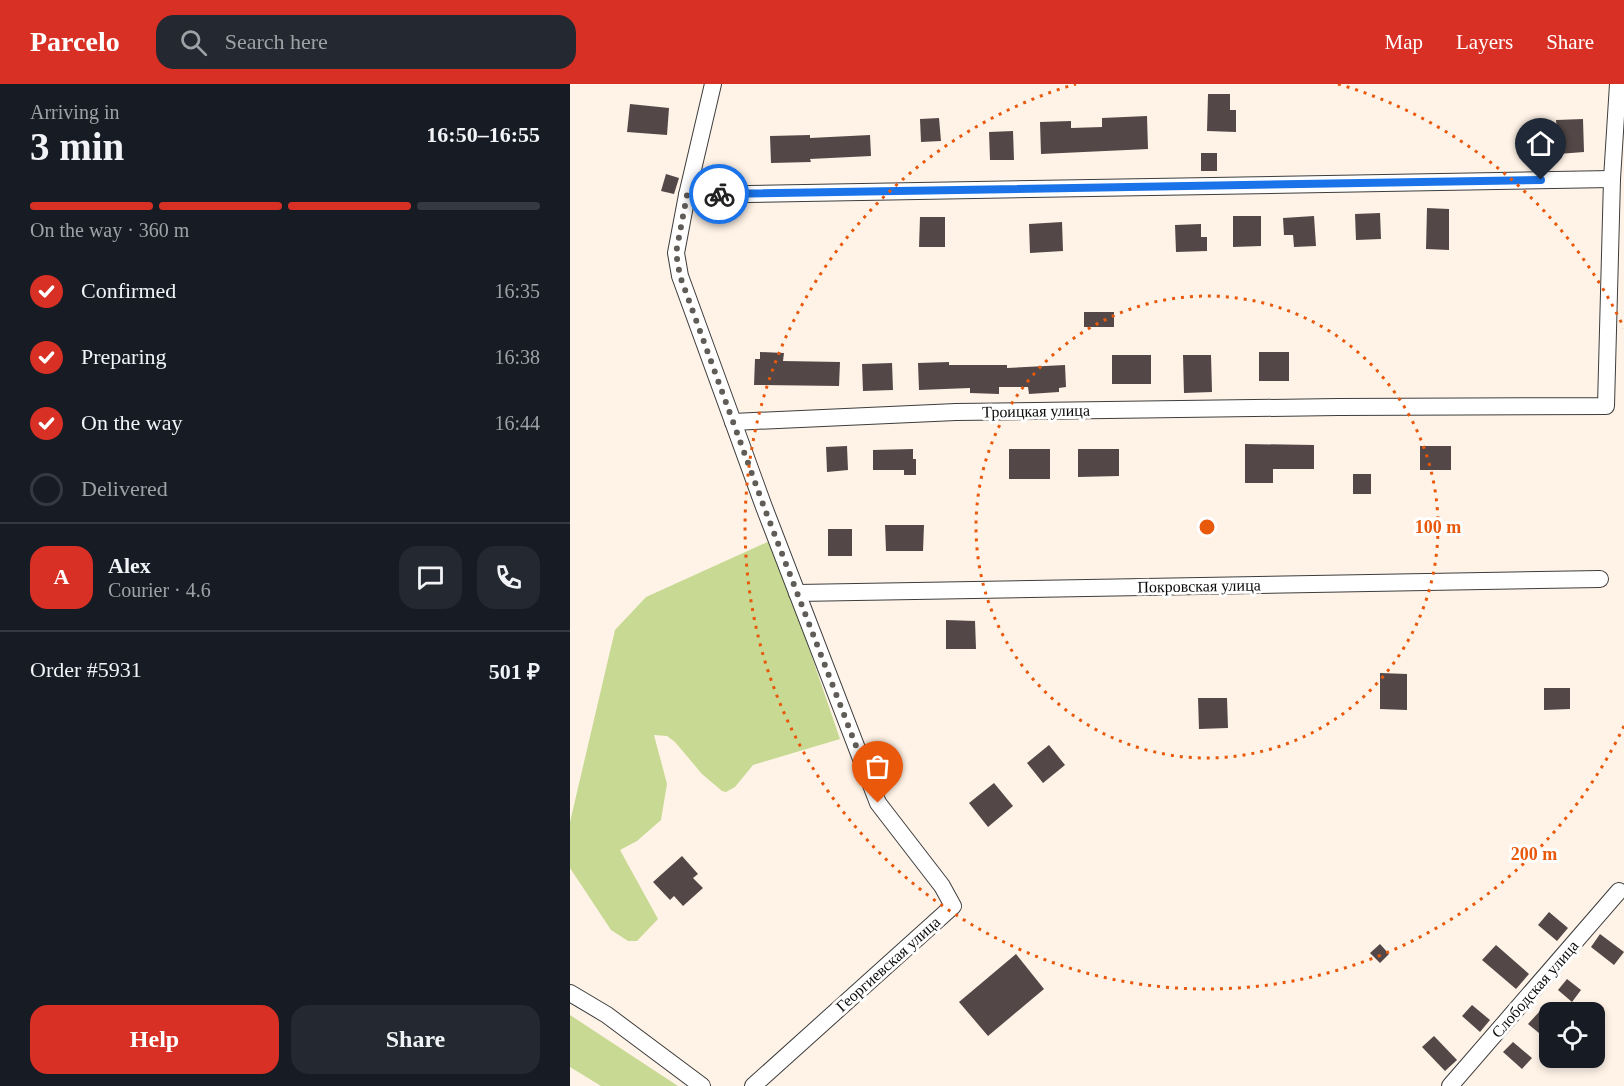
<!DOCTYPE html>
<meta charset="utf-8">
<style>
:root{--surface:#171b24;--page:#242831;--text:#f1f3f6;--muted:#9ea1a6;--line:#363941;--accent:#d93025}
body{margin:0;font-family:"Times New Roman",serif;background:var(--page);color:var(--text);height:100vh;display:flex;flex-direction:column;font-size:22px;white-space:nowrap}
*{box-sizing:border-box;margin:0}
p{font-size:20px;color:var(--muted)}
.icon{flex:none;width:33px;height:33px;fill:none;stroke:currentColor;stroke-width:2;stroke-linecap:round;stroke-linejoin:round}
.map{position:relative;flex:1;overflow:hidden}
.drawer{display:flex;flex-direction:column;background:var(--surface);width:570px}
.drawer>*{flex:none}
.buttons{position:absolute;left:969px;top:918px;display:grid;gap:12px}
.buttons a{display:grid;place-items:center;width:66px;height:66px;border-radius:12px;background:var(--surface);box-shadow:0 3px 9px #0003;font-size:30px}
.pin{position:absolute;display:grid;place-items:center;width:51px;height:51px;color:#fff;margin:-62px -26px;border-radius:50% 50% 50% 0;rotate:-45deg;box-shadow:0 0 6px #0007}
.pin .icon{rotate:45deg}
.courier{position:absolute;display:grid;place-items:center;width:60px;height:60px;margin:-30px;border:4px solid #1a73e8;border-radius:50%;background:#fff;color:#222;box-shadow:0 2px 8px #0007}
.summary em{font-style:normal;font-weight:700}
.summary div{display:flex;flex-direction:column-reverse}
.summary{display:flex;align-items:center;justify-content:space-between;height:102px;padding:0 30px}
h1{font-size:39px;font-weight:700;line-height:45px}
.bar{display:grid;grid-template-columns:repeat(4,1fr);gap:9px 6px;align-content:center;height:72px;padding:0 30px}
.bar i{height:8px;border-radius:4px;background:var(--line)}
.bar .on{background:var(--accent)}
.bar p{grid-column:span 4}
.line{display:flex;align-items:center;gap:15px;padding:0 30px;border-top:2px solid var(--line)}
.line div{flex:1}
.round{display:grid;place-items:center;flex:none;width:63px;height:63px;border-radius:18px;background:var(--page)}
ol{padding:0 30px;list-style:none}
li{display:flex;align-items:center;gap:18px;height:66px}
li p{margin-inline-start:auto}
li .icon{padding:6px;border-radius:50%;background:var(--accent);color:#fff;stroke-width:4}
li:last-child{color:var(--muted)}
li i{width:33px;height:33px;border:3px solid var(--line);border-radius:50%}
.action{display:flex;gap:12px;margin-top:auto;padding:12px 30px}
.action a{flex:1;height:69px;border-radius:18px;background:var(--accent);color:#fff;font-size:24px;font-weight:700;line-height:69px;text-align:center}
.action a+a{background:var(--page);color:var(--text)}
header{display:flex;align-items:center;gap:36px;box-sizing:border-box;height:84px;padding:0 30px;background:var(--accent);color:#fff}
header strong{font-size:28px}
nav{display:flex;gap:33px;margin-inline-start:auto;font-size:21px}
.search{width:420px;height:54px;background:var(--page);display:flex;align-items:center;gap:15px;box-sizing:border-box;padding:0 21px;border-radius:18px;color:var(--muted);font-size:22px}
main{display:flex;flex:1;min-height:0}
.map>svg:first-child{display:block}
.forest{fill:#c7d992}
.building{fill:#534847}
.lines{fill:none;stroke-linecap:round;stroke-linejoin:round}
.minor-casing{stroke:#3d3d3d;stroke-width:18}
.minor{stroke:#fff;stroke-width:16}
.done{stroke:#605c57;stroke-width:6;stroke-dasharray:0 10.8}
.route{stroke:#1a73e8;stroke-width:8}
.ring{fill:none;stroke:#e8590c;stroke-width:3;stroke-dasharray:3 6}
.labels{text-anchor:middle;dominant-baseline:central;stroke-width:6;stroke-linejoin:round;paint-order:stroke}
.street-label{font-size:16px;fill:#0a0a0a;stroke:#fff}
.centre{fill:#e8590c;stroke:#fff;stroke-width:3}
.ring-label{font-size:18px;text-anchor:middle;font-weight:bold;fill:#e8590c;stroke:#fff;stroke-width:6;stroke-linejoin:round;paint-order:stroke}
</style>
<header>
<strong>Parcelo</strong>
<div class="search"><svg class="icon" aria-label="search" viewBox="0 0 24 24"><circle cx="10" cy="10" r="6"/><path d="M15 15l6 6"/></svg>Search here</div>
<nav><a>Map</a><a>Layers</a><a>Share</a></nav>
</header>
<main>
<section class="drawer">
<div class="summary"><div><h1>3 min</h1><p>Arriving in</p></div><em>16:50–16:55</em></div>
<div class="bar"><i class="on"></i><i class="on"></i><i class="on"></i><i></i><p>On the way · 360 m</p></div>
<ol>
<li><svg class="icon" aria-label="check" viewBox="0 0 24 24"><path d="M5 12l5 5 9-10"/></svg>Confirmed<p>16:35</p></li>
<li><svg class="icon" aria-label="check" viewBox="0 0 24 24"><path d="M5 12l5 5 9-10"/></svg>Preparing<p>16:38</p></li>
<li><svg class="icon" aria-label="check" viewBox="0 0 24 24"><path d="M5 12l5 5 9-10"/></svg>On the way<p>16:44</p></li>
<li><i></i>Delivered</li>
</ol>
<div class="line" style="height:108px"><b class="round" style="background:var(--accent);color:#fff">A</b><div><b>Alex</b><p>Courier · 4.6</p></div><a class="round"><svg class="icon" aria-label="chat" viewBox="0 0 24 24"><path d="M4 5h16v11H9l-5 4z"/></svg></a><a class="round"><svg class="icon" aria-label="phone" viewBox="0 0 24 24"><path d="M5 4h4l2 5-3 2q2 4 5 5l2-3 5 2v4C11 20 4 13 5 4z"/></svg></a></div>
<div class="line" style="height:78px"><div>Order #5931</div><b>501 ₽</b></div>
<div class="action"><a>Help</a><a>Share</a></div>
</section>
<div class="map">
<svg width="1054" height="1002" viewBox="0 0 1054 1002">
<rect width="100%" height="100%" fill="#fff3e7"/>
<g class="forest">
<polygon points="202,456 270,655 183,681 165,703 156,708 152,707 132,690 105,658 97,652 84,651 97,700 91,736 67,757 50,766 88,835 67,857 58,857 41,846 0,784 0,738 45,546 76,513"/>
<polygon points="0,931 108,1002 31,1002 0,983"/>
</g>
<g class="building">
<polygon points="638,10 660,10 660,26 666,26 666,48 637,47"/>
<polygon points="60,20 99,24 97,51 57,48"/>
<polygon points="577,32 578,65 471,70 470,38 501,37 501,44 532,43 532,34"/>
<polygon points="369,34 371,57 351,58 350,35"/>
<polygon points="1013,35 1014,68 988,70 986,36"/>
<polygon points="443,47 444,76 420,76 419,48"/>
<polygon points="240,51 240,54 300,51 301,72 240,75 241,78 201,79 200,52"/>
<rect x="631" y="69" width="16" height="18"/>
<polygon points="96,90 109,94 104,110 91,107"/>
<polygon points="857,124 879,125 879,166 856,165"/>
<polygon points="810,129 811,155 786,156 785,130"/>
<polygon points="663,132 691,132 691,162 663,163"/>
<polygon points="744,132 746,162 724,163 723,151 714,151 713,134"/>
<polygon points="350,133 375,133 375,163 349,163"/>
<polygon points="492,138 493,167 460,169 459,140"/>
<polygon points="631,140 631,153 637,153 637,167 606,168 605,141"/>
<rect x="514" y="228" width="30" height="15"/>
<polygon points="190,268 214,269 213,277 270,278 269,302 184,301 185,275 190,275"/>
<rect x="689" y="268" width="30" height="29"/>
<rect x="542" y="271" width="39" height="29"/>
<polygon points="613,271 641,271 642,308 614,309"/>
<polygon points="379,278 379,281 437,281 437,284 495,281 496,303 489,304 489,308 459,310 458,303 429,303 429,310 400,309 400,304 349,306 348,279"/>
<polygon points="322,279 323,306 293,307 292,280"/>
<polygon points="675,360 744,361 744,385 703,385 703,399 675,399"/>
<polygon points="277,362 278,386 257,388 256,363"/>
<rect x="850" y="362" width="31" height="24"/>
<polygon points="343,365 343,375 346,375 346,391 334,391 334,386 303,386 303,366"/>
<rect x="439" y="365" width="41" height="30"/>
<polygon points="508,365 549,365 549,392 508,393"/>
<rect x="783" y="390" width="18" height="20"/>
<polygon points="315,441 354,441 353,467 316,467"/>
<rect x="258" y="445" width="24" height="27"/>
<polygon points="376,536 405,537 406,565 376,565"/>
<polygon points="810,589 837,590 837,626 810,625"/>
<polygon points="974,604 1000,604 1000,625 974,626"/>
<polygon points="628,614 657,614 658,644 629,645"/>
<polygon points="479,661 495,681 473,699 457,679"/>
<polygon points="424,699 443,722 418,743 399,719"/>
<polygon points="112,772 128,790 123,794 133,804 113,822 104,812 100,816 83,798"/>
<polygon points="979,828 998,844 987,857 968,841"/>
<polygon points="1030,850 1054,868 1044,881 1021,863"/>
<polygon points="810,860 819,870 810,879 800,869"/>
<polygon points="926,861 959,890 946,905 912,876"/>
<polygon points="446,870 474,905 418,952 389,918"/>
<polygon points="997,895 1011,906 1002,918 988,906"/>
<polygon points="902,921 920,936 910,948 892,932"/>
<polygon points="970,927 980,935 980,958 958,940"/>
<polygon points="864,952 887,976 875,987 852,963"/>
<polygon points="943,958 962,974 952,985 933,968"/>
</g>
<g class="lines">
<g class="minor-casing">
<g id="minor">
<polyline points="143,0 117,111 106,169 110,192 194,423 308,719 372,802 383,822 183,1002"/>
<polyline points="117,111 1042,95"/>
<polyline points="163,338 386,328 768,323 1036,322 1042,95 1048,0"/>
<polyline points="227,509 1030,495"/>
<polyline points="0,909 37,931 132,1002"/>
<polyline points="880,1002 1049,807"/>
</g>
</g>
<use href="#minor" class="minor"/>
</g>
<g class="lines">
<polyline class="done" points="149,110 117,111 106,169 110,192 194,423 308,719"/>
<polyline class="route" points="149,110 971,96"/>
</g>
<g class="ring">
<circle cx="637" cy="443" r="231"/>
<path d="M1054 642A462 462 0 1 1 506 0M768 0A462 462 0 0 1 1054 244"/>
</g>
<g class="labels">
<g class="street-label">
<text transform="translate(466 327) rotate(-1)">Троицкая улица</text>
<text transform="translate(629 502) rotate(-1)">Покровская улица</text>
<text transform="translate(318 880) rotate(-42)">Георгиевская улица</text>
<text transform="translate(965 905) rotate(-49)">Слободская улица</text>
</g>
</g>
<circle cx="637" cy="443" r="9" class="centre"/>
<g class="ring-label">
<text x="868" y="449">100 m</text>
<text x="964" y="776">200 m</text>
</g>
</svg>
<div class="buttons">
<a><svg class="icon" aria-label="locate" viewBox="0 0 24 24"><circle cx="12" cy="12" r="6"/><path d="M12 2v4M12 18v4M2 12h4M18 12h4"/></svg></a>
</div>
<div class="pin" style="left:308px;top:719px;background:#ea580c"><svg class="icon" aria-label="bag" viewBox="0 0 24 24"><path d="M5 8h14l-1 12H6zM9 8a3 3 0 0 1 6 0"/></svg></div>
<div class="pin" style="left:971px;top:96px;background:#1f2937"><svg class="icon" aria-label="home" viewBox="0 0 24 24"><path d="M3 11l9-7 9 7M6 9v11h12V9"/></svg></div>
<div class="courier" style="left:149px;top:110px"><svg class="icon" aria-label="bike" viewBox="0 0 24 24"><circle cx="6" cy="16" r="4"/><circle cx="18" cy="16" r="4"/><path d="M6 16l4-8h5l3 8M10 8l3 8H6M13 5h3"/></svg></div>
</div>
</main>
